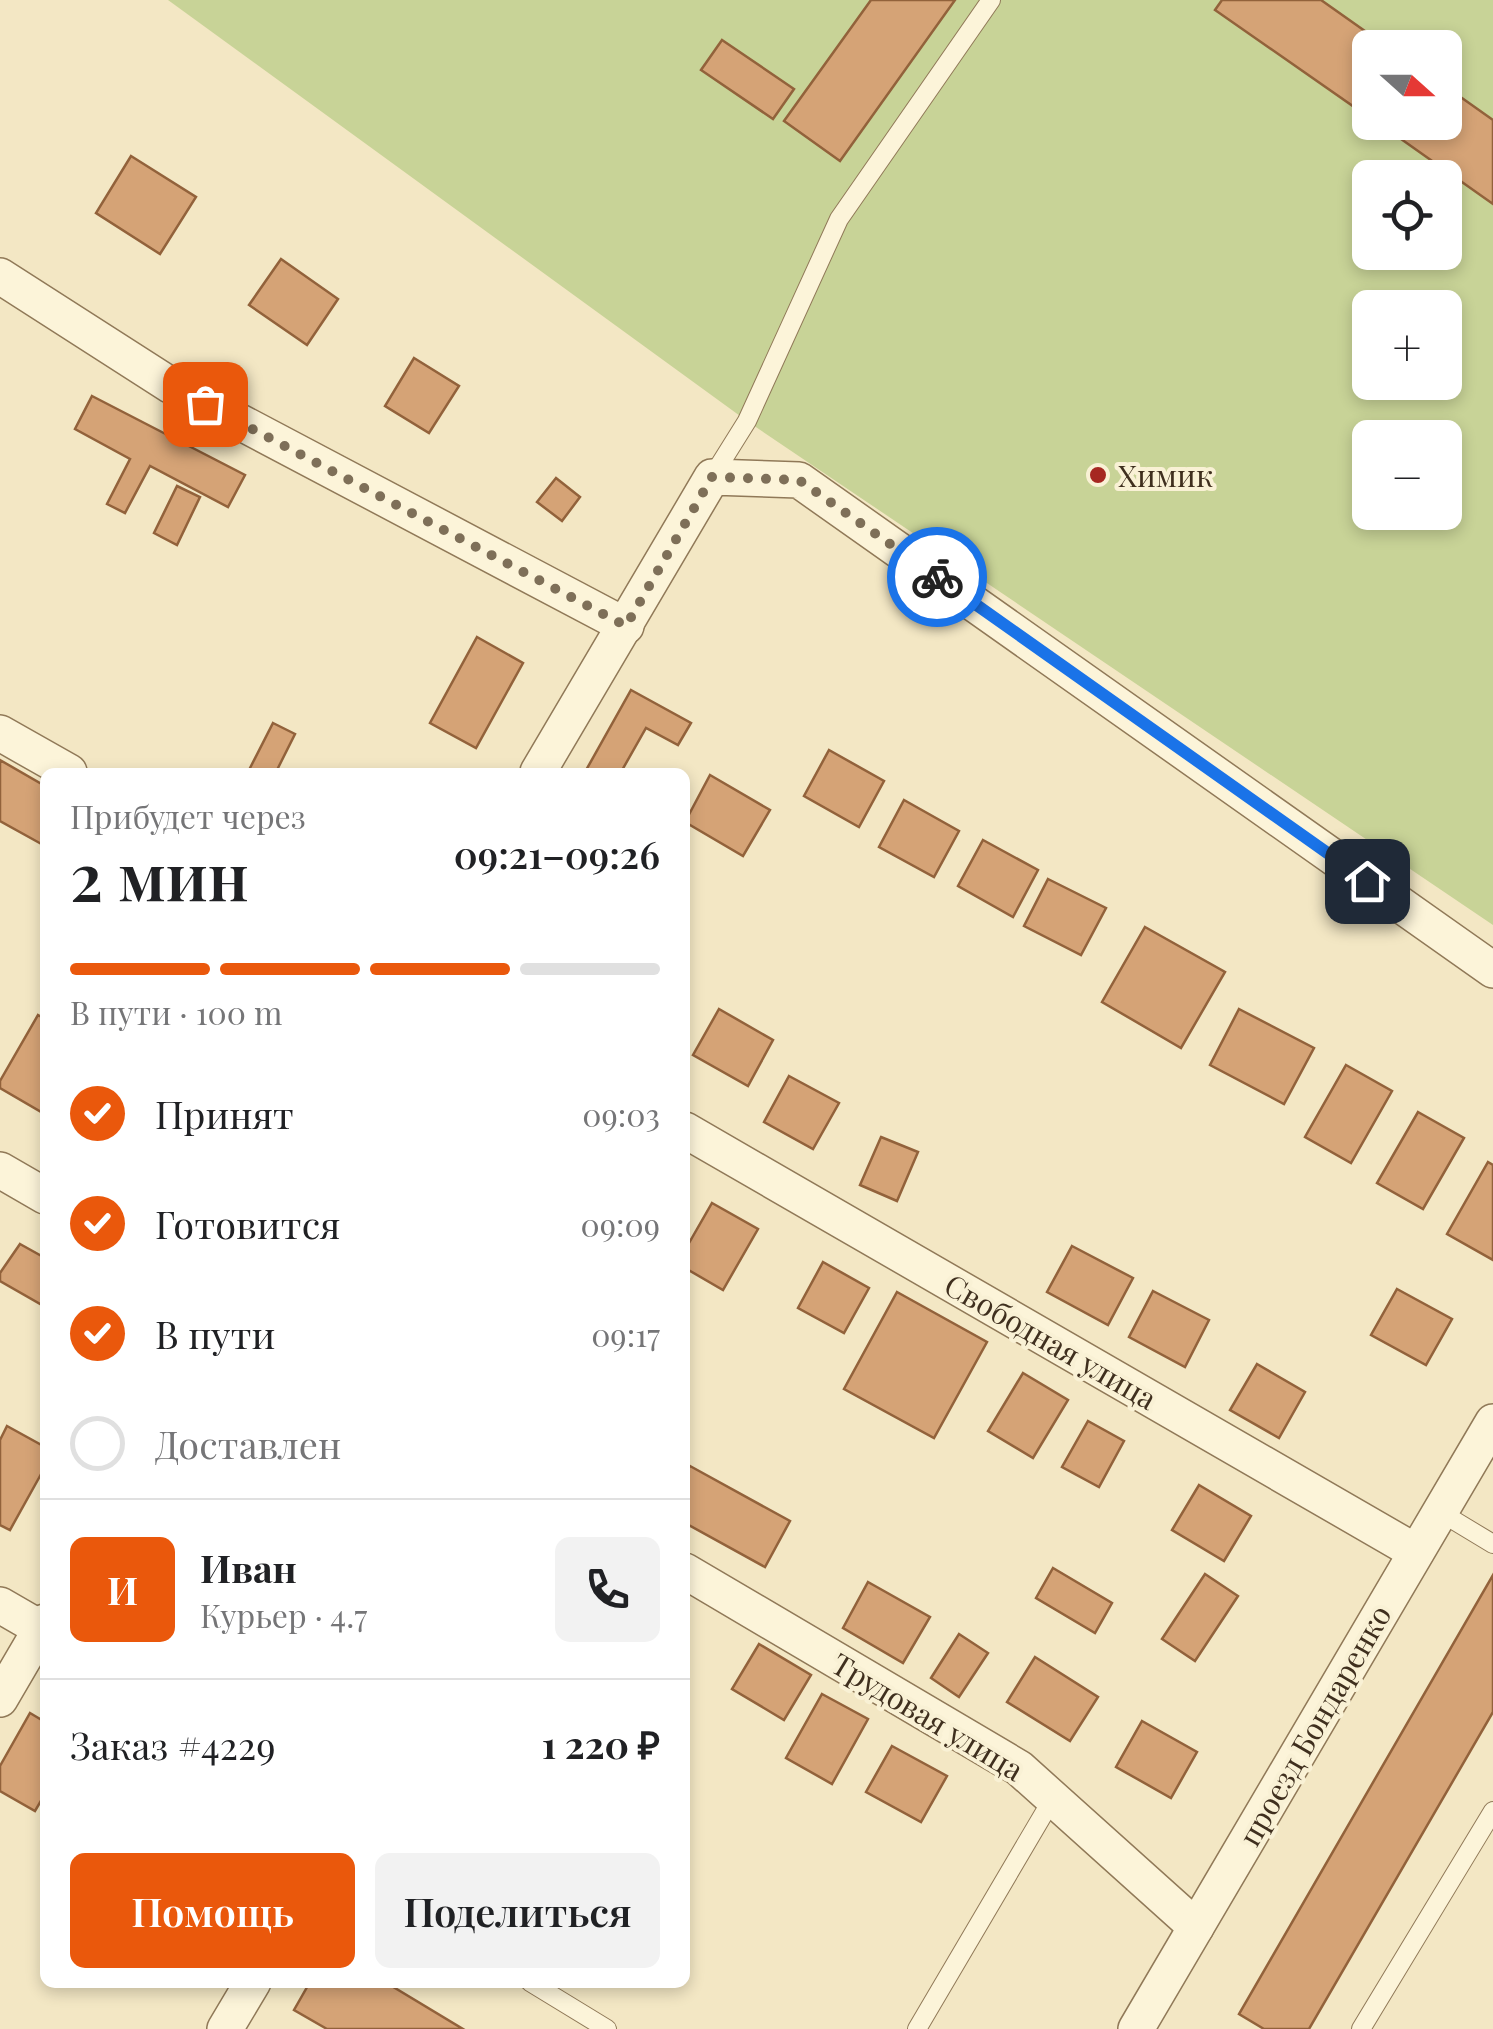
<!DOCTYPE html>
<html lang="ru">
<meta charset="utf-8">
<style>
:root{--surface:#fff;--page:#f2f2f2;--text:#202124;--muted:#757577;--line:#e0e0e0;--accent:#ea580c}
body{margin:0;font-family:"Playfair Display",serif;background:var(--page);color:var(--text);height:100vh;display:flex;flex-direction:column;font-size:38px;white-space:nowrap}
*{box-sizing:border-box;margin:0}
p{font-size:32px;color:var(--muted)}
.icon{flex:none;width:55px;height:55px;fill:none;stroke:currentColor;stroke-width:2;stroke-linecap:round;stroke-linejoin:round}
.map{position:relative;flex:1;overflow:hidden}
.panel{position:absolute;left:40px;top:768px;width:650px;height:1220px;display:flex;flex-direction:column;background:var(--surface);border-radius:15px;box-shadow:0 5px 15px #0003}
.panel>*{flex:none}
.needle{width:65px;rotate:111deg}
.fabs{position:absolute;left:1352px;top:30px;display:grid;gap:20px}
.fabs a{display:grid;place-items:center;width:110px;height:110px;border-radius:15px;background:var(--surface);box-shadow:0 5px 15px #0003;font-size:50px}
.pin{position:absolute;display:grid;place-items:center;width:85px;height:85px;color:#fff;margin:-42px;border-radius:20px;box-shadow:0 5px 15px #0006}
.courier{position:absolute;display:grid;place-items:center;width:100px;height:100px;margin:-50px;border:8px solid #1a73e8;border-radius:50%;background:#fff;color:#222;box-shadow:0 2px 12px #0007}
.head em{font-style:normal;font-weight:600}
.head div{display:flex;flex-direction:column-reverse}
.head{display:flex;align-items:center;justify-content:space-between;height:170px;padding:0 30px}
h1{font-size:65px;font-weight:600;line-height:75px}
.bar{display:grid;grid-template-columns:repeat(4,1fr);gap:15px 10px;align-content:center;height:120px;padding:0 30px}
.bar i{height:12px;border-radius:8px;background:var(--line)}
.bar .selected{background:var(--accent)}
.bar p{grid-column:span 4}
.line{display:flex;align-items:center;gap:25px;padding:0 30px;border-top:2px solid var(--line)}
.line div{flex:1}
.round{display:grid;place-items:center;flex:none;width:105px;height:105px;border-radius:15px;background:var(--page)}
ol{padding:0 30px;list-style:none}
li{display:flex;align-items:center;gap:30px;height:110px}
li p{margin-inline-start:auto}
li .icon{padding:10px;border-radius:50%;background:var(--accent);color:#fff;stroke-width:4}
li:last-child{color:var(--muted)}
li i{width:55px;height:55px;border:5px solid var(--line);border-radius:50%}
.cta{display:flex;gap:20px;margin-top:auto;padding:20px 30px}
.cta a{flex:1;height:115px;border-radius:15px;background:var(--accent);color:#fff;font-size:40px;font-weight:600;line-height:115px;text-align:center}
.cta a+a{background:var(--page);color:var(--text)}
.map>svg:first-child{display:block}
.green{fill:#c8d397;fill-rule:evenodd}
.building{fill:#d5a376;stroke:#92623b;stroke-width:2.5}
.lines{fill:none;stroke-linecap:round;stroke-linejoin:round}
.lane-casing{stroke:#907958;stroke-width:20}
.street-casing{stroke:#907958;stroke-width:38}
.lane{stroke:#fcf4d9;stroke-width:18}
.street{stroke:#fcf4d9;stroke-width:35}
.done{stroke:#7e6f58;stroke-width:10;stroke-dasharray:0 18}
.route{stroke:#1a73e8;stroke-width:12}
.poi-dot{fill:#a62721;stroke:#f9f1d5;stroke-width:4}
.labels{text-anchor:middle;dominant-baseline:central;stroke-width:8;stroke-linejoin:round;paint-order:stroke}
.poi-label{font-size:30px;fill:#3f2f1e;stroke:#f9f1d5;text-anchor:start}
.street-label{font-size:30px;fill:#3f2f1e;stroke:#f9f1d5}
</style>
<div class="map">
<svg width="1493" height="2029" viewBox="0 0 1493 2029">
<rect width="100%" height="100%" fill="#f3e7c4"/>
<path class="green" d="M168 0H1493V925L747 421ZM1370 48H1445V122H1370ZM1370 178H1445V252H1370ZM1370 308H1445V382H1370ZM1370 438H1445V512H1370Z"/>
<g class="building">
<polygon points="871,0 955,0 840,161 784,121"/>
<polygon points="1222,0 1321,0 1389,48 1370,48 1370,118 1215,10"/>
<polygon points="722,40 794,89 773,119 701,70"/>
<polygon points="1445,86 1493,120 1493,204 1377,122 1445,122"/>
<polygon points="131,156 196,197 160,254 96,213"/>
<polygon points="281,259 338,299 307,345 249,305"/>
<polygon points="414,358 459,386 429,433 385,406"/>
<polygon points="92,396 245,475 228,507 150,466 125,513 107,504 130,459 75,429"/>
<polygon points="556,478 580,497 562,521 537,502"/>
<polygon points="177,486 200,497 177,545 154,533"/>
<polygon points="477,637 523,663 476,748 430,723"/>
<polygon points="631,690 691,723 678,745 646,728 621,772 585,772"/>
<polygon points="273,723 295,734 276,772 254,772 249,770"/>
<polygon points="829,750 884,781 859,827 804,796"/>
<polygon points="0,760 45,786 45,846 0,821"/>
<polygon points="710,775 770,810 743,856 685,822"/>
<polygon points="904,800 959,831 934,877 879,847"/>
<polygon points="983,840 1038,870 1013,917 958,886"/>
<polygon points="1048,879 1106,908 1081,955 1024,926"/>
<polygon points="1145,927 1225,972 1181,1048 1102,1002"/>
<polygon points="719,1009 773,1040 748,1086 693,1055"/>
<polygon points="1239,1009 1314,1048 1284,1104 1210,1065"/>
<polygon points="38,1015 45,1019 43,1113 0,1088 0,1081"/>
<polygon points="1346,1065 1392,1091 1351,1163 1305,1137"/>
<polygon points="789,1076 839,1103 813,1149 764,1122"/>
<polygon points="1418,1112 1464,1138 1423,1209 1377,1183"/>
<polygon points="881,1137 918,1152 897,1201 860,1185"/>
<polygon points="1488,1162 1493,1165 1493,1260 1447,1234"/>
<polygon points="712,1203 758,1229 723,1290 685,1268 685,1250"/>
<polygon points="20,1244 45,1258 45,1300 42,1305 0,1281 0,1273"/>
<polygon points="1072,1246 1133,1278 1108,1325 1047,1292"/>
<polygon points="823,1262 869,1288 844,1333 798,1308"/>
<polygon points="1397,1289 1452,1319 1426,1365 1371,1335"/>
<polygon points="1153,1291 1209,1320 1185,1367 1129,1337"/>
<polygon points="897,1292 987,1342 934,1438 844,1389"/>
<polygon points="1257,1364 1305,1392 1279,1438 1230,1410"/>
<polygon points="1023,1373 1068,1400 1033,1458 988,1431"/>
<polygon points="1088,1421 1124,1441 1099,1487 1062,1467"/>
<polygon points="7,1426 45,1447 45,1467 10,1530 0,1525 0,1440"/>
<polygon points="690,1466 790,1521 765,1567 685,1523 685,1474"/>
<polygon points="1199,1485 1251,1516 1224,1561 1172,1530"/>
<polygon points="1053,1568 1112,1603 1095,1633 1036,1598"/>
<polygon points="1205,1574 1238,1596 1195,1661 1162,1639"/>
<polygon points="1493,1575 1493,1712 1309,2029 1264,2029 1239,2014"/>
<polygon points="868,1582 930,1617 903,1663 843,1628"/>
<polygon points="959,1634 988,1653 959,1697 931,1678"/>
<polygon points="759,1644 811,1675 784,1720 732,1689"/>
<polygon points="1035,1657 1098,1697 1070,1741 1007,1702"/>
<polygon points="822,1694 868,1719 832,1784 786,1758"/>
<polygon points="30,1713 45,1722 45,1794 35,1811 0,1791 0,1766"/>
<polygon points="1142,1721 1197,1752 1171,1798 1116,1767"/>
<polygon points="892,1746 947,1776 921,1822 866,1792"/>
<polygon points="310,1982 385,1982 463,2029 327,2029 294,2010"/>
</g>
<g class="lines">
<g class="lane-casing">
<g id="lane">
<polyline points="712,477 747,421 839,219 991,0"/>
<polyline points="1440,1512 1493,1544"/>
<polyline points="530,1982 607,2029"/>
<polyline points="917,2029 1053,1798"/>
<polyline points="1361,2029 1493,1811"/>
</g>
</g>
<g class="street-casing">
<g id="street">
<polyline points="0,276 170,385 626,626"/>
<polyline points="0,733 69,772"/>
<polyline points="538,772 712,477 799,480 1493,970"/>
<polyline points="685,1130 1416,1552"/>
<polyline points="0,1170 45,1196"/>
<polyline points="685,1571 1019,1768 1196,1927"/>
<polyline points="0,1605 45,1631"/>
<polyline points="0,1699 45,1622"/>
<polyline points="225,2029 253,1982"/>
<polyline points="1136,2029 1493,1422"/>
</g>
</g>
<use href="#lane" class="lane"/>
<use href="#street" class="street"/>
</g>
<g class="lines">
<polyline class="done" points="205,404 626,626 712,477 799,480 937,577"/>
<polyline class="route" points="937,577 1367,881"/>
</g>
<circle class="poi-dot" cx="1098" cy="475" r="10"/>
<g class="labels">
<g class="poi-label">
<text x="1118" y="475">Химик</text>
</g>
<g class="street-label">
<text transform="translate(1051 1341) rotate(30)">Свободная улица</text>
<text transform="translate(928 1716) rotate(31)">Трудовая улица</text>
<text transform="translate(1314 1725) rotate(-60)">проезд Бондаренко</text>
</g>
</g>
</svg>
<div class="fabs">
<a><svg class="needle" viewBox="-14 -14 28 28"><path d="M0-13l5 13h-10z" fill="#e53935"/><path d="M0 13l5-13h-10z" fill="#757577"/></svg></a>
<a><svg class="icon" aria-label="locate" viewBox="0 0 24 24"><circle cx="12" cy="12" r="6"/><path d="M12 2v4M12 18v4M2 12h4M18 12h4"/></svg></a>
<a>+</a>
<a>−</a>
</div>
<div class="pin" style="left:205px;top:404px;background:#ea580c"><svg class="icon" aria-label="bag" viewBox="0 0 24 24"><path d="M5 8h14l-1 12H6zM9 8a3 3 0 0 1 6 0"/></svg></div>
<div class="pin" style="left:1367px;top:881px;background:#1f2937"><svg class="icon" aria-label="home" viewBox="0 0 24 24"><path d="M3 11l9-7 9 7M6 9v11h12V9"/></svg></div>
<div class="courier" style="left:937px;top:577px"><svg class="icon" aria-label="bike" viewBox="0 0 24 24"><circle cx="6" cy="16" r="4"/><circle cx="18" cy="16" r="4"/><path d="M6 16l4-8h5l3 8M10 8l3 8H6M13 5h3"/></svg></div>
<section class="panel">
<div class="head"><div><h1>2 мин</h1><p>Прибудет через</p></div><em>09:21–09:26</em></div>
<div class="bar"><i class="selected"></i><i class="selected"></i><i class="selected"></i><i></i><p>В пути · 100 m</p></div>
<ol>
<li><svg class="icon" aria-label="check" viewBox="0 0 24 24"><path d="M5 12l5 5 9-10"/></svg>Принят<p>09:03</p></li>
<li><svg class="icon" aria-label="check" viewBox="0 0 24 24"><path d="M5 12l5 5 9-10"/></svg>Готовится<p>09:09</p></li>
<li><svg class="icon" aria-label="check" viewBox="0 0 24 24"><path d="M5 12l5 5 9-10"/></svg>В пути<p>09:17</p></li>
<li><i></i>Доставлен</li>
</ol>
<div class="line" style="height:180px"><b class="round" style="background:var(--accent);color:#fff">И</b><div><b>Иван</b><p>Курьер · 4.7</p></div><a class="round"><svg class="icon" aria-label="phone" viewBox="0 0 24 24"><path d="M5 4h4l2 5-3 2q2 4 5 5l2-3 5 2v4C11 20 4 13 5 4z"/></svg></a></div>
<div class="line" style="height:130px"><div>Заказ #4229</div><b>1 220 ₽</b></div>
<div class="cta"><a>Помощь</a><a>Поделиться</a></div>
</section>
</div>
